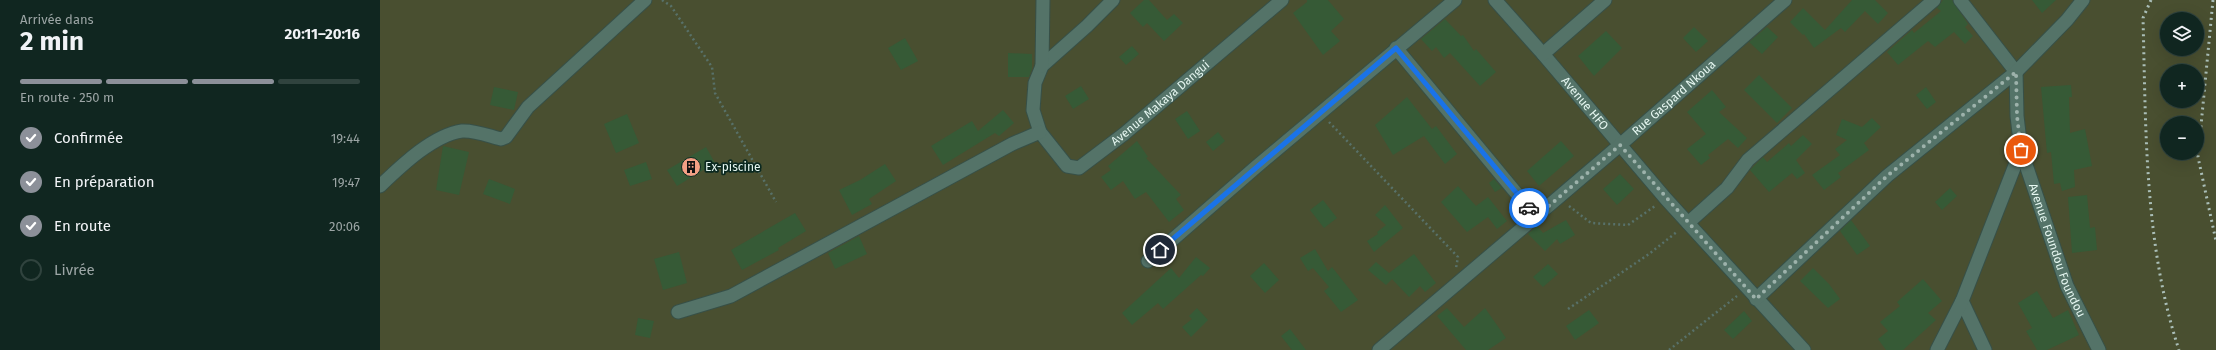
<!DOCTYPE html>
<html lang="fr">
<meta charset="utf-8">
<style>
:root{--surface:#102620;--page:#192e29;--text:#f1f3f6;--muted:#9ca5a5;--line:#30433e;--accent:#8c9099}
body{margin:0;font-family:"Fira Sans",sans-serif;background:var(--page);color:var(--text);height:100vh;display:flex;flex-direction:column;font-size:15px;white-space:nowrap}
*{box-sizing:border-box;margin:0}
p{font-size:13px;color:var(--muted)}
.icon{flex:none;width:22px;height:22px;fill:none;stroke:currentColor;stroke-width:2;stroke-linecap:round;stroke-linejoin:round}
.map{position:relative;flex:1;overflow:hidden}
.details{display:flex;flex-direction:column;background:var(--surface);width:380px}
.details>*{flex:none}
.tools{position:absolute;left:1780px;top:12px;display:grid;gap:8px}
.tools a{display:grid;place-items:center;width:44px;height:44px;border-radius:50%;background:var(--surface);box-shadow:0 4px 16px #0002,0 0 0 1px var(--line);font-size:20px}
.pin{position:absolute;display:grid;place-items:center;width:34px;height:34px;color:#fff;margin:-17px;border:2px solid #fff;border-radius:50%;box-shadow:0 1px 4px #0007}
.courier{position:absolute;display:grid;place-items:center;width:40px;height:40px;margin:-20px;border:3px solid #1a73e8;border-radius:50%;background:#fff;color:#222;box-shadow:0 1px 5px #0007}
.summary em{font-style:normal;font-weight:700}
.summary div{display:flex;flex-direction:column-reverse}
.summary{display:flex;align-items:center;justify-content:space-between;height:68px;padding:0 20px}
h1{font-size:26px;font-weight:700;line-height:30px}
.bar{display:grid;grid-template-columns:repeat(4,1fr);gap:6px 4px;align-content:center;height:48px;padding:0 20px}
.bar i{height:5px;border-radius:3px;background:var(--line)}
.bar .current{background:var(--accent)}
.bar p{grid-column:span 4}
ol{padding:0 20px;list-style:none}
li{display:flex;align-items:center;gap:12px;height:44px}
li p{margin-inline-start:auto}
li .icon{padding:4px;border-radius:50%;background:var(--accent);color:#fff;stroke-width:4}
li:last-child{color:var(--muted)}
li i{width:22px;height:22px;border:2px solid var(--line);border-radius:50%}
main{display:flex;flex:1;min-height:0}
.map>svg:first-child{display:block}
.green{fill:#494f30;fill-rule:evenodd}
.building{fill:#365a36}
.lines{fill:none;stroke-linecap:round;stroke-linejoin:round}
.street-casing{stroke:#375048;stroke-width:15}
.path{stroke:#587169;stroke-width:2.5;stroke-dasharray:2 3;stroke-linecap:butt}
.street{stroke:#547368;stroke-width:13}
.rail{stroke:#aabeb7;stroke-width:3;stroke-dasharray:2 4;stroke-linecap:butt}
.done{stroke:#9db2ab;stroke-width:4;stroke-dasharray:0 7.2}
.route{stroke:#1a73e8;stroke-width:5}
.labels{text-anchor:middle;dominant-baseline:central;stroke-width:3.5;stroke-linejoin:round;paint-order:stroke}
.street-label{font-size:12px;fill:#e6f7f1;stroke:#0b2920}
.poi-label{font-size:12px;fill:#e6f7f1;stroke:#0b2920;text-anchor:start}
</style>
<main>
<section class="details">
<div class="summary"><div><h1>2 min</h1><p>Arrivée dans</p></div><em>20:11–20:16</em></div>
<div class="bar"><i class="current"></i><i class="current"></i><i class="current"></i><i></i><p>En route · 250 m</p></div>
<ol>
<li><svg class="icon" aria-label="check" viewBox="0 0 24 24"><path d="M5 12l5 5 9-10"/></svg>Confirmée<p>19:44</p></li>
<li><svg class="icon" aria-label="check" viewBox="0 0 24 24"><path d="M5 12l5 5 9-10"/></svg>En préparation<p>19:47</p></li>
<li><svg class="icon" aria-label="check" viewBox="0 0 24 24"><path d="M5 12l5 5 9-10"/></svg>En route<p>20:06</p></li>
<li><i></i>Livrée</li>
</ol>
</section>
<div class="map">
<svg width="1836" height="350" viewBox="0 0 1836 350">
<rect width="100%" height="100%" fill="#16332a"/>
<path class="green" d="M0 0H1836V350H0ZM1787 19H1817V49H1787ZM1787 71H1817V101H1787ZM1787 123H1817V153H1787Z"/>
<g class="building">
<polygon points="764,0 769,0 787,20 794,14 803,23 784,41 767,23 763,27 750,13"/>
<polygon points="927,0 948,0 964,19 951,31 960,41 943,55 913,13 927,2"/>
<polygon points="1472,0 1495,0 1508,13 1498,24 1485,11 1465,32 1461,28 1434,48 1424,34 1423,35 1410,22 1423,8 1445,30"/>
<polygon points="1563,0 1572,0 1588,24 1585,27 1593,36 1585,44 1574,32 1555,47 1548,41 1518,65 1507,52 1532,30 1534,33 1561,11 1557,8"/>
<polygon points="1652,0 1676,0 1662,13"/>
<polygon points="1065,19 1081,36 1083,35 1094,51 1096,49 1116,72 1100,86 1070,53 1064,58 1056,47 1052,51 1041,39"/>
<polygon points="1314,27 1328,41 1316,52 1303,38"/>
<polygon points="1387,27 1398,37 1382,54 1369,42"/>
<polygon points="1226,31 1242,48 1214,76 1198,56"/>
<polygon points="525,38 538,61 521,70 508,48"/>
<polygon points="752,46 759,54 746,65 739,57"/>
<polygon points="628,53 652,54 652,69 649,77 628,77"/>
<polygon points="1379,75 1412,108 1397,123 1364,90"/>
<polygon points="1691,85 1692,97 1689,97 1690,133 1705,129 1712,166 1694,170 1695,187 1682,191 1680,183 1674,184 1671,152 1667,153 1661,87"/>
<polygon points="701,86 709,99 693,109 685,96"/>
<polygon points="114,87 138,92 134,110 110,105"/>
<polygon points="1546,87 1556,102 1547,109 1536,95"/>
<polygon points="1332,90 1346,107 1339,112 1367,138 1358,148 1348,139 1328,155 1330,158 1321,165 1307,149 1326,134 1307,112"/>
<polygon points="1027,97 1052,129 1056,126 1077,154 1065,164 1044,136 1013,155 995,125"/>
<polygon points="623,110 634,123 619,136 615,133 563,165 551,146 592,121 598,131"/>
<polygon points="807,111 820,131 808,139 795,119"/>
<polygon points="247,114 259,143 236,153 224,124"/>
<polygon points="1492,118 1501,127 1484,143 1489,150 1458,173 1461,177 1444,190 1432,175 1460,155 1455,149 1467,140 1456,135 1462,119 1482,127"/>
<polygon points="838,132 845,141 833,151 826,142"/>
<polygon points="1423,135 1432,144 1416,160 1425,173 1417,179 1412,173 1389,192 1370,170 1383,157 1387,162 1409,143 1411,146"/>
<polygon points="757,141 768,157 766,158 801,195 796,199 804,210 789,222 766,192 755,199 743,181 731,190 721,177 731,170 728,166"/>
<polygon points="1181,141 1194,156 1159,186 1147,171"/>
<polygon points="63,146 89,152 79,195 56,190"/>
<polygon points="326,147 335,163 297,186 287,170"/>
<polygon points="266,162 272,179 250,186 244,170"/>
<polygon points="505,164 516,181 489,199 492,204 472,215 459,190 480,180"/>
<polygon points="1240,174 1254,189 1237,205 1223,189"/>
<polygon points="109,179 135,189 130,204 103,194"/>
<polygon points="1114,179 1122,188 1115,192 1109,183"/>
<polygon points="1078,186 1096,206 1108,197 1127,221 1117,229 1108,217 1087,232 1061,202"/>
<polygon points="1570,188 1577,196 1562,210 1555,202"/>
<polygon points="1707,195 1710,228 1715,227 1717,250 1692,253 1688,197"/>
<polygon points="943,200 957,218 944,228 930,210"/>
<polygon points="1005,205 1023,228 994,252 987,241 998,234 997,232 1006,225 995,215"/>
<polygon points="415,213 426,231 398,248 399,250 362,270 351,250"/>
<polygon points="1186,220 1195,235 1180,244 1177,239 1165,251 1148,234 1157,226 1163,233"/>
<polygon points="1471,220 1490,246 1477,255 1460,231"/>
<polygon points="479,236 487,254 455,269 448,253"/>
<polygon points="935,249 948,271 952,267 978,300 961,312 944,291 949,287 933,268 928,271 920,258"/>
<polygon points="299,252 307,283 283,290 274,259"/>
<polygon points="1034,254 1056,283 1045,292 1040,286 1029,297 1012,279 1006,285 988,270 996,262 1009,273"/>
<polygon points="816,257 830,268 823,276 821,275 783,309 778,303 752,325 742,313 791,268 799,278"/>
<polygon points="884,263 899,280 885,293 870,276"/>
<polygon points="1168,264 1178,274 1163,287 1153,277"/>
<polygon points="1433,268 1449,284 1460,299 1448,308 1420,281"/>
<polygon points="1543,279 1562,301 1548,313 1556,320 1523,350 1506,350 1498,339 1508,331 1500,322 1520,306 1517,302"/>
<polygon points="1657,291 1673,318 1688,310 1699,335 1667,350 1657,350 1646,331 1652,328 1638,303"/>
<polygon points="817,308 828,320 811,337 802,327 812,319 809,316"/>
<polygon points="1067,308 1084,327 1105,308 1126,338 1108,350 1086,350 1057,316"/>
<polygon points="1209,310 1219,323 1195,340 1186,326"/>
<polygon points="1364,311 1372,321 1353,339 1344,330"/>
<polygon points="258,318 274,321 270,338 255,335"/>
<polygon points="910,329 926,350 912,350 901,336"/>
</g>
<g class="lines">
<g class="street-casing">
<g id="street">
<path id="s1" d="M733 0 707 26 662 66 655 83 653 110 660 132 687 166 699 168 744 134 902 0"/>
<path id="s2" d="M1115 0 1163 54 1286 199 1424 350"/>
<path id="s3" d="M1580 0 1636 72 1637 116 1641 150 1687 286 1719 350"/>
<polyline points="1016,48 1156,217"/>
<polyline points="1163,54 1225,0"/>
<polyline points="662,66 663,0"/>
<path d="M0 186C21 166 53 135 82 131 94 130 109 136 121 139L126 137 148 107 265 0"/>
<polyline points="1308,223 1347,188 1368,160 1554,0"/>
<polyline points="768,261 876,167 1075,0"/>
<polyline points="1376,299 1507,176 1636,72 1687,20 1703,0"/>
<polyline points="1582,301 1605,350"/>
<polyline points="298,312 351,296 632,144 660,132"/>
<path id="s4" d="M999 350 1240 145 1405 0"/>
<polyline points="1557,350 1582,301 1641,150"/>
</g>
</g>
<g class="path">
<polyline points="282,0 291,6 332,67 335,93 396,202"/>
<polyline points="949,122 1078,257 1076,268"/>
<polyline points="1189,206 1211,223 1248,225 1275,206"/>
<polyline points="1188,309 1269,254 1298,231"/>
<polyline points="1289,350 1357,296"/>
</g>
<use href="#street" class="street"/>
<g class="rail">
<path d="M1771 0 1763 18C1766 129 1764 244 1799 350"/>
<polyline points="1833,0 1818,157 1836,241"/>
</g>
</g>
<g class="lines">
<polyline class="done" points="1149,208 1156,217 1240,145 1376,299 1507,176 1636,72 1637,116 1641,150"/>
<polyline class="route" points="780,250 1016,48 1149,208"/>
</g>
<defs>
<g id="building-disc" transform="scale(1)"><circle r="9.5" fill="#f39f84" stroke="#0b2920"/><path d="M-4-6H4V6H1V3H-1V6H-4ZM-2.5-4.3h1.7v1.8h-1.7ZM.8-4.3h1.7v1.8H.8ZM-2.5-1h1.7V.8h-1.7ZM.8-1h1.7V.8H.8Z" fill="#111"/></g>
</defs>
<g fill-rule="evenodd">
<use href="#building-disc" x="311" y="167"/>
</g>
<g class="labels">
<g class="street-label">
<text stroke="none"><textPath href="#s4" startOffset="388">Rue Gaspard Nkoua</textPath></text>
<text stroke="none"><textPath href="#s1" startOffset="325">Avenue Makaya Dangui</textPath></text>
<text stroke="none"><textPath href="#s2" startOffset="137">Avenue HFO</textPath></text>
<text stroke="none"><textPath href="#s3" startOffset="276">Avenue Foundou Foundou</textPath></text>
</g>
<g class="poi-label">
<text x="325" y="167">Ex-piscine</text>
</g>
</g>
</svg>
<div class="tools">
<a><svg class="icon" aria-label="layers" viewBox="0 0 24 24"><path d="M12 4l9 5-9 5-9-5zM3 14l9 5 9-5"/></svg></a>
<a>+</a>
<a>−</a>
</div>
<div class="pin" style="left:1641px;top:150px;background:#ea580c"><svg class="icon" aria-label="bag" viewBox="0 0 24 24"><path d="M5 8h14l-1 12H6zM9 8a3 3 0 0 1 6 0"/></svg></div>
<div class="pin" style="left:780px;top:250px;background:#1f2937"><svg class="icon" aria-label="home" viewBox="0 0 24 24"><path d="M3 11l9-7 9 7M6 9v11h12V9"/></svg></div>
<div class="courier" style="left:1149px;top:208px"><svg class="icon" aria-label="car" viewBox="0 0 24 24"><path d="M5 17H2v-5l4-1 3-4h7l3 4 3 1v5h-3M9 17h6M6 11h13"/><circle cx="7" cy="17" r="2"/><circle cx="17" cy="17" r="2"/></svg></div>
</div>
</main>
